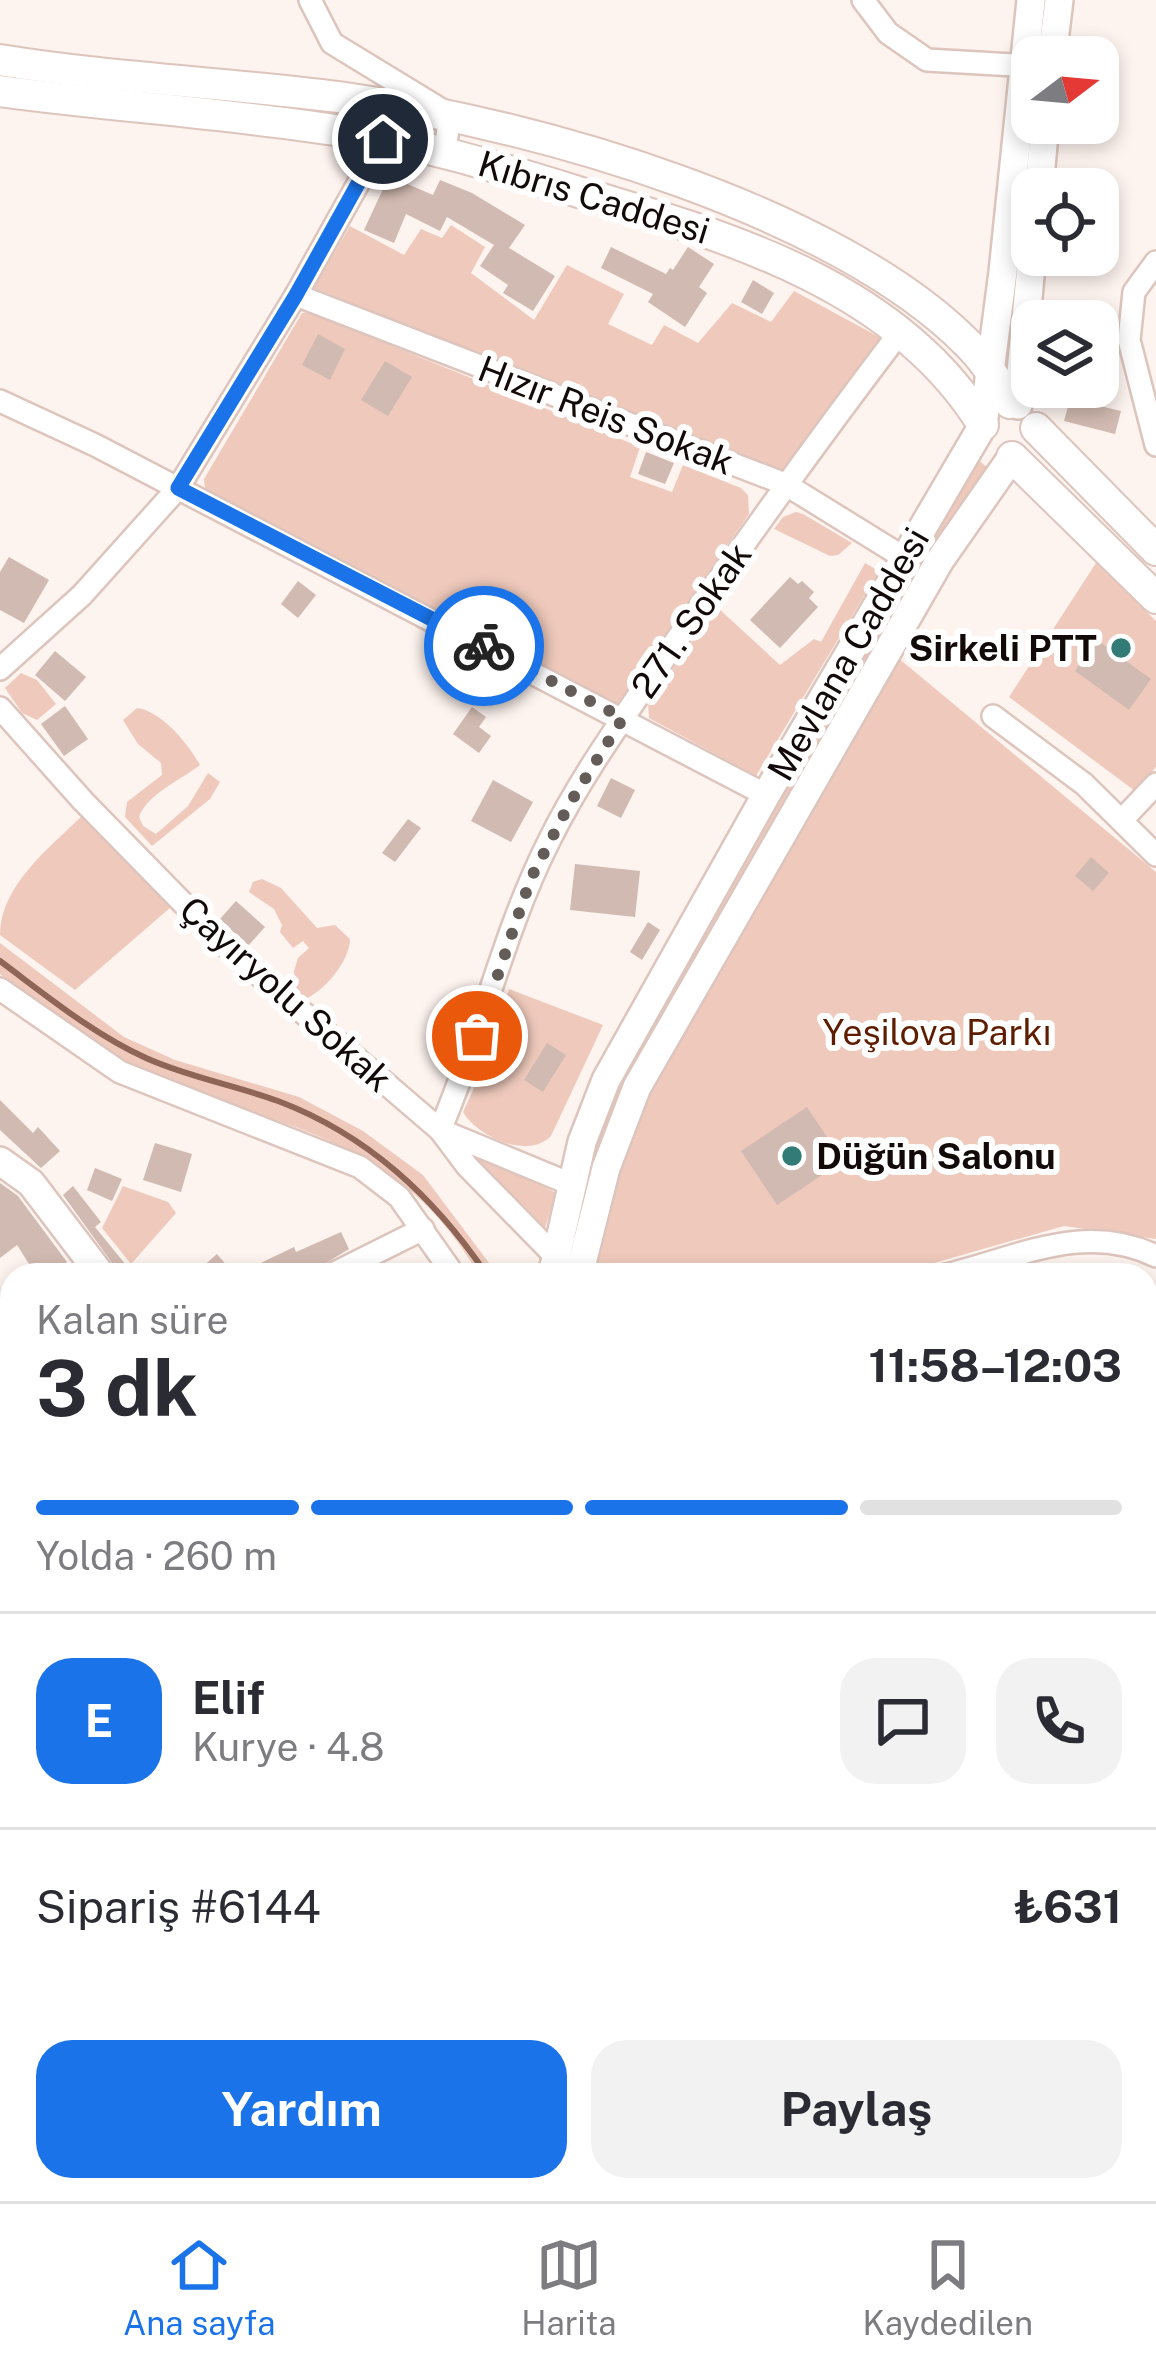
<!DOCTYPE html>
<html lang="tr">
<meta charset="utf-8">
<style>
:root{--surface:#fff;--page:#f2f2f3;--text:#2b2b33;--muted:#7c7c81;--line:#e1e1e2;--accent:#1a73e8}
body{margin:0;font-family:"Public Sans",sans-serif;background:var(--page);color:var(--text);height:100vh;display:flex;flex-direction:column;font-size:45px;white-space:nowrap}
*{box-sizing:border-box;margin:0}
p{font-size:39px;color:var(--muted)}
.icon{flex:none;width:66px;height:66px;fill:none;stroke:currentColor;stroke-width:2;stroke-linecap:round;stroke-linejoin:round}
.map{position:relative;flex:1;overflow:hidden}
.drawer{position:absolute;left:0px;top:1263px;width:1158px;height:939px;display:flex;flex-direction:column;background:var(--surface);border-radius:36px 36px 0 0;box-shadow:0 6px 18px #0003}
.drawer>*{flex:none}
.needle{width:78px;rotate:74deg}
.fabs{position:absolute;left:1011px;top:36px;display:grid;gap:24px}
.fabs a{display:grid;place-items:center;width:108px;height:108px;border-radius:24px;background:var(--surface);box-shadow:0 6px 18px #0003;font-size:60px}
.pin{position:absolute;display:grid;place-items:center;width:102px;height:102px;color:#fff;margin:-51px;border:6px solid #fff;border-radius:50%;box-shadow:0 3px 12px #0007}
.courier{position:absolute;display:grid;place-items:center;width:120px;height:120px;margin:-60px;border:9px solid #1a73e8;border-radius:50%;background:#fff;color:#222;box-shadow:0 3px 15px #0007}
.summary em{font-style:normal;font-weight:700}
.summary div{display:flex;flex-direction:column-reverse}
.summary{display:flex;align-items:center;justify-content:space-between;height:204px;padding:0 36px}
h1{font-size:78px;font-weight:700;line-height:90px}
.bar{display:grid;grid-template-columns:repeat(4,1fr);gap:18px 12px;align-content:center;height:144px;padding:0 36px}
.bar i{height:15px;border-radius:9px;background:var(--line)}
.bar .active{background:var(--accent)}
.bar p{grid-column:span 4}
.line{display:flex;align-items:center;gap:30px;padding:0 36px;border-top:3px solid var(--line)}
.line div{flex:1}
.round{display:grid;place-items:center;flex:none;width:126px;height:126px;border-radius:36px;background:var(--page)}
.button{display:flex;gap:24px;margin-top:auto;padding:24px 36px}
.button a{flex:1;height:138px;border-radius:36px;background:var(--accent);color:#fff;font-size:48px;font-weight:700;line-height:138px;text-align:center}
.button a+a{background:var(--page);color:var(--text)}
.dock{display:flex;justify-content:space-around;align-items:center;height:168px;border-top:3px solid var(--line);background:var(--surface);font-size:33px;color:var(--muted)}
.dock a{display:grid;justify-items:center;gap:6px}
.dock .active{color:var(--accent)}
.map>svg:first-child{display:block}
.green{fill:#efcabc}
.lines{fill:none;stroke-linecap:round;stroke-linejoin:round}
.stream{stroke:#8e6556;stroke-width:6}
.building{fill:#d1bab1}
.minor-casing{stroke:#ddc5bd;stroke-width:26}
.tertiary-casing{stroke:#ddc5bd;stroke-width:32}
.secondary-casing{stroke:#ddc5bd;stroke-width:34}
.minor{stroke:#fff;stroke-width:21}
.tertiary{stroke:#fff;stroke-width:27}
.secondary{stroke:#fff;stroke-width:30}
.done{stroke:#645c59;stroke-width:12;stroke-dasharray:0 21.6}
.route{stroke:#1a73e8;stroke-width:15}
.poi-dot{fill:#327b77;stroke:#fff;stroke-width:4.5}
.labels{text-anchor:middle;dominant-baseline:central;stroke-width:12;stroke-linejoin:round;paint-order:stroke}
.street-label{font-size:36px;fill:#120a08;stroke:#fff}
.poi-label{font-size:36px;font-weight:bold;fill:#120a08;stroke:#fff;text-anchor:end}
.park-label{font-size:36px;fill:#5e1c00;stroke:#fff}
</style>
<div class="map">
<svg width="1156" height="2201" viewBox="0 0 1156 2201">
<rect width="100%" height="100%" fill="#fdf3ef"/>
<g class="green">
<polygon points="451,225 485,247 471,273 534,320 567,265 624,294 608,324 652,345 664,325 698,343 732,303 771,322 794,291 881,338 782,474 314,288 350,226 404,255 421,229 442,238"/>
<polygon points="309,312 640,447 630,477 672,492 683,465 741,488 748,495 749,514 617,705 213,498 205,489 204,479 302,313"/>
<polygon points="976,458 989,469 944,531 897,609 589,1181 585,1181 610,1102 685,961"/>
<polygon points="796,512 803,514 852,543 838,555 830,556 774,529 783,517"/>
<polygon points="865,563 879,571 756,776 649,718 648,702 717,607 780,665 814,639 821,642"/>
<polygon points="1096,563 1156,621 1156,767 1135,791 1009,697"/>
<polygon points="897,657 1156,872 1156,1239 1064,1226 892,1275 618,1275 594,1264 624,1152 644,1099 716,981"/>
<polygon points="21,673 37,680 56,704 37,720 22,713 5,688"/>
<path d="M137 708C161 711 188 743 200 765 181 780 147 794 139 817L143 826 156 834 188 806 208 773 220 782 210 799 152 846 125 817 127 802 162 775 161 763 138 744 123 720Z"/>
<path d="M82 816 171 907 75 990 0 935C0 886 49 848 82 816Z"/>
<path d="M262 879 281 888 317 928 335 925 350 939C350 961 324 992 303 1000L296 994 294 971 298 958 309 948 303 941 293 948 280 932 282 925 274 909 249 892 253 882Z"/>
<path d="M0 943 124 1037 175 1060 299 1097 363 1131 423 1175 498 1275H479C395 1128 273 1131 136 1067 86 1043 43 1009 0 974Z"/>
<path d="M509 989 603 1025 551 1136C528 1160 478 1137 463 1112L488 1058Z"/>
<polygon points="459,1144 556,1193 545,1228"/>
<polygon points="123,1186 168,1202 176,1213 131,1264 102,1228"/>
</g>
<g class="lines">
<g class="stream">
<path d="M0 961C47 996 93 1034 146 1058 188 1077 234 1085 278 1101 368 1135 434 1197 487 1275"/>
<polyline points="1146,1687 1156,1695"/>
</g>
</g>
<g class="building">
<polygon points="389,176 433,195 440,180 472,193 525,225 509,248 555,276 533,311 503,293 508,285 480,266 494,245 447,217 440,231 406,214 394,243 364,230"/>
<polygon points="611,247 666,274 670,268 673,270 688,247 714,264 699,287 707,293 685,327 648,302 653,294 601,268"/>
<polygon points="753,280 774,293 762,314 741,302"/>
<polygon points="318,334 345,349 330,380 302,365"/>
<polygon points="385,361 412,377 388,416 361,400"/>
<polygon points="1070,399 1121,411 1115,434 1064,421"/>
<polygon points="646,452 674,463 665,484 638,474"/>
<polygon points="9,557 49,580 24,623 0,610 0,572"/>
<polygon points="790,577 798,584 802,581 814,592 809,598 818,607 780,648 750,620"/>
<polygon points="298,581 316,595 298,618 281,604"/>
<polygon points="1097,640 1151,679 1129,710 1075,671"/>
<polygon points="55,651 86,677 65,701 35,675"/>
<polygon points="65,706 88,739 64,756 41,724"/>
<polygon points="472,707 486,717 479,727 491,736 479,753 453,734"/>
<polygon points="611,778 635,790 621,818 597,806"/>
<polygon points="493,780 533,802 511,842 471,821"/>
<polygon points="408,819 421,828 395,862 382,853"/>
<polygon points="1091,857 1109,873 1093,891 1075,876"/>
<polygon points="575,864 640,871 635,917 570,910"/>
<polygon points="236,901 265,927 248,946 220,919"/>
<polygon points="648,922 660,930 642,960 630,952"/>
<polygon points="547,1043 566,1055 543,1092 524,1080"/>
<polygon points="0,1100 33,1133 38,1127 60,1151 41,1168 0,1130"/>
<polygon points="807,1107 843,1161 777,1205 741,1151"/>
<polygon points="155,1143 192,1154 181,1192 143,1180"/>
<polygon points="95,1168 122,1179 112,1201 87,1190"/>
<polygon points="0,1183 18,1196 67,1262 47,1275 36,1275 17,1245 0,1258"/>
<polygon points="73,1186 101,1222 95,1227 126,1265 118,1271 63,1195"/>
<polygon points="341,1232 349,1249 306,1275 236,1275 294,1247 296,1252"/>
<polygon points="217,1254 235,1275 193,1275"/>
</g>
<g class="lines">
<g class="minor-casing">
<g id="minor">
<polyline points="310,0 332,43 450,115 445,150"/>
<polyline points="863,0 888,33 927,60 1032,66"/>
<polyline points="1156,262 1134,292 1129,340 1156,445"/>
<polyline points="296,295 785,484 903,557"/>
<polyline points="0,401 95,445 766,795"/>
<polyline points="0,669 82,595 178,488 296,295 383,139"/>
<polyline points="0,708 83,801 223,944 440,1130 467,1166 562,1263"/>
<polyline points="993,716 1084,784 1156,855"/>
<polyline points="1122,820 1156,784"/>
<polyline points="0,989 120,1072 360,1167 399,1197 454,1275"/>
<path d="M573 1185 440 1130C481 1035 503 932 549 841 584 770 632 706 676 641 749 536 823 433 900 332"/>
<polyline points="331,1275 423,1229"/>
<path d="M946 1275C1017 1258 1084 1221 1156 1256"/>
<polyline points="0,1359 12,1376"/>
<polyline points="0,1538 12,1550"/>
<polyline points="1146,1551 1156,1557"/>
<polyline points="1146,1715 1156,1722"/>
<polyline points="0,1746 12,1727"/>
<polyline points="1146,2004 1156,1994"/>
<polyline points="0,2047 12,2050"/>
<polyline points="1146,2189 1156,2197"/>
<polyline points="371,2190 393,2201"/>
<polyline points="536,2201 541,2190"/>
<polyline points="767,2201 776,2190"/>
<polyline points="841,2201 866,2197 887,2201"/>
</g>
</g>
<g class="tertiary-casing">
<g id="tertiary">
<polyline points="1052,57 1059,0"/>
<polyline points="1039,189 1045,123"/>
<polyline points="1018,405 1032,255"/>
<polyline points="0,1161 31,1183 101,1275"/>
<polyline points="552,1275 582,1142 606,1080 766,795 983,425 1003,272 1031,0"/>
<polyline points="579,1275 606,1168 637,1087 940,560 1012,457"/>
<polyline points="0,1816 12,1819"/>
<polyline points="0,2166 12,2164"/>
<polyline points="725,2190 740,2201"/>
<polyline points="34,2201 45,2190"/>
</g>
</g>
<g class="secondary-casing">
<g id="secondary">
<path d="M0 60C117 79 235 83 352 99 535 124 837 211 968 344 986 362 998 382 1010 403"/>
<path d="M0 91C111 106 224 113 335 130 420 143 500 168 582 193 729 237 898 286 983 425"/>
<polyline points="1036,428 1156,550"/>
<polyline points="1012,457 1156,598"/>
</g>
</g>
<use href="#minor" class="minor"/>
<use href="#tertiary" class="tertiary"/>
<use href="#secondary" class="secondary"/>
</g>
<g class="lines">
<polyline class="done" points="477,1036 531,878 570,803 623,718 484,646"/>
<polyline class="route" points="383,139 296,295 178,488 484,646"/>
</g>
<g class="poi-dot">
<circle cx="1121" cy="648" r="12"/>
<circle cx="792" cy="1156" r="12"/>
</g>
<g class="labels">
<g class="street-label">
<text transform="translate(594 197) rotate(17)">Kıbrıs Caddesi</text>
<text transform="translate(606 415) rotate(21)">Hızır Reis Sokak</text>
<text transform="translate(691 620) rotate(-55)">271. Sokak</text>
<text transform="translate(848 654) rotate(-60)">Mevlana Caddesi</text>
<text transform="translate(286 994) rotate(42)">Çayıryolu Sokak</text>
</g>
<g class="poi-label">
<text x="1097" y="648">Sirkeli PTT</text>
<text x="816" y="1156" text-anchor="start">Düğün Salonu</text>
</g>
<g class="park-label">
<text x="937" y="1032">Yeşilova Parkı</text>
</g>
</g>
</svg>
<div class="fabs">
<a><svg class="needle" viewBox="-14 -14 28 28"><path d="M0-13l5 13h-10z" fill="#e53935"/><path d="M0 13l5-13h-10z" fill="#7c7c81"/></svg></a>
<a><svg class="icon" aria-label="locate" viewBox="0 0 24 24"><circle cx="12" cy="12" r="6"/><path d="M12 2v4M12 18v4M2 12h4M18 12h4"/></svg></a>
<a><svg class="icon" aria-label="layers" viewBox="0 0 24 24"><path d="M12 4l9 5-9 5-9-5zM3 14l9 5 9-5"/></svg></a>
</div>
<div class="pin" style="left:477px;top:1036px;background:#ea580c"><svg class="icon" aria-label="bag" viewBox="0 0 24 24"><path d="M5 8h14l-1 12H6zM9 8a3 3 0 0 1 6 0"/></svg></div>
<div class="pin" style="left:383px;top:139px;background:#1f2937"><svg class="icon" aria-label="home" viewBox="0 0 24 24"><path d="M3 11l9-7 9 7M6 9v11h12V9"/></svg></div>
<div class="courier" style="left:484px;top:646px"><svg class="icon" aria-label="bike" viewBox="0 0 24 24"><circle cx="6" cy="16" r="4"/><circle cx="18" cy="16" r="4"/><path d="M6 16l4-8h5l3 8M10 8l3 8H6M13 5h3"/></svg></div>
<section class="drawer">
<div class="summary"><div><h1>3 dk</h1><p>Kalan süre</p></div><em>11:58–12:03</em></div>
<div class="bar"><i class="active"></i><i class="active"></i><i class="active"></i><i></i><p>Yolda · 260 m</p></div>
<div class="line" style="height:216px"><b class="round" style="background:var(--accent);color:#fff">E</b><div><b>Elif</b><p>Kurye · 4.8</p></div><a class="round"><svg class="icon" aria-label="chat" viewBox="0 0 24 24"><path d="M4 5h16v11H9l-5 4z"/></svg></a><a class="round"><svg class="icon" aria-label="phone" viewBox="0 0 24 24"><path d="M5 4h4l2 5-3 2q2 4 5 5l2-3 5 2v4C11 20 4 13 5 4z"/></svg></a></div>
<div class="line" style="height:156px"><div>Sipariş #6144</div><b>₺631</b></div>
<div class="button"><a>Yardım</a><a>Paylaş</a></div>
</section>
</div>
<nav class="dock">
<a class="active"><svg class="icon" aria-label="home" viewBox="0 0 24 24"><path d="M3 11l9-7 9 7M6 9v11h12V9"/></svg>Ana sayfa</a>
<a><svg class="icon" aria-label="map" viewBox="0 0 24 24"><path d="M3 6l6-2 6 2 6-2v14l-6 2-6-2-6 2zM9 4v14M15 6v14"/></svg>Harita</a>
<a><svg class="icon" aria-label="saved" viewBox="0 0 24 24"><path d="M7 4h10v16l-5-4-5 4z"/></svg>Kaydedilen</a>
</nav>
